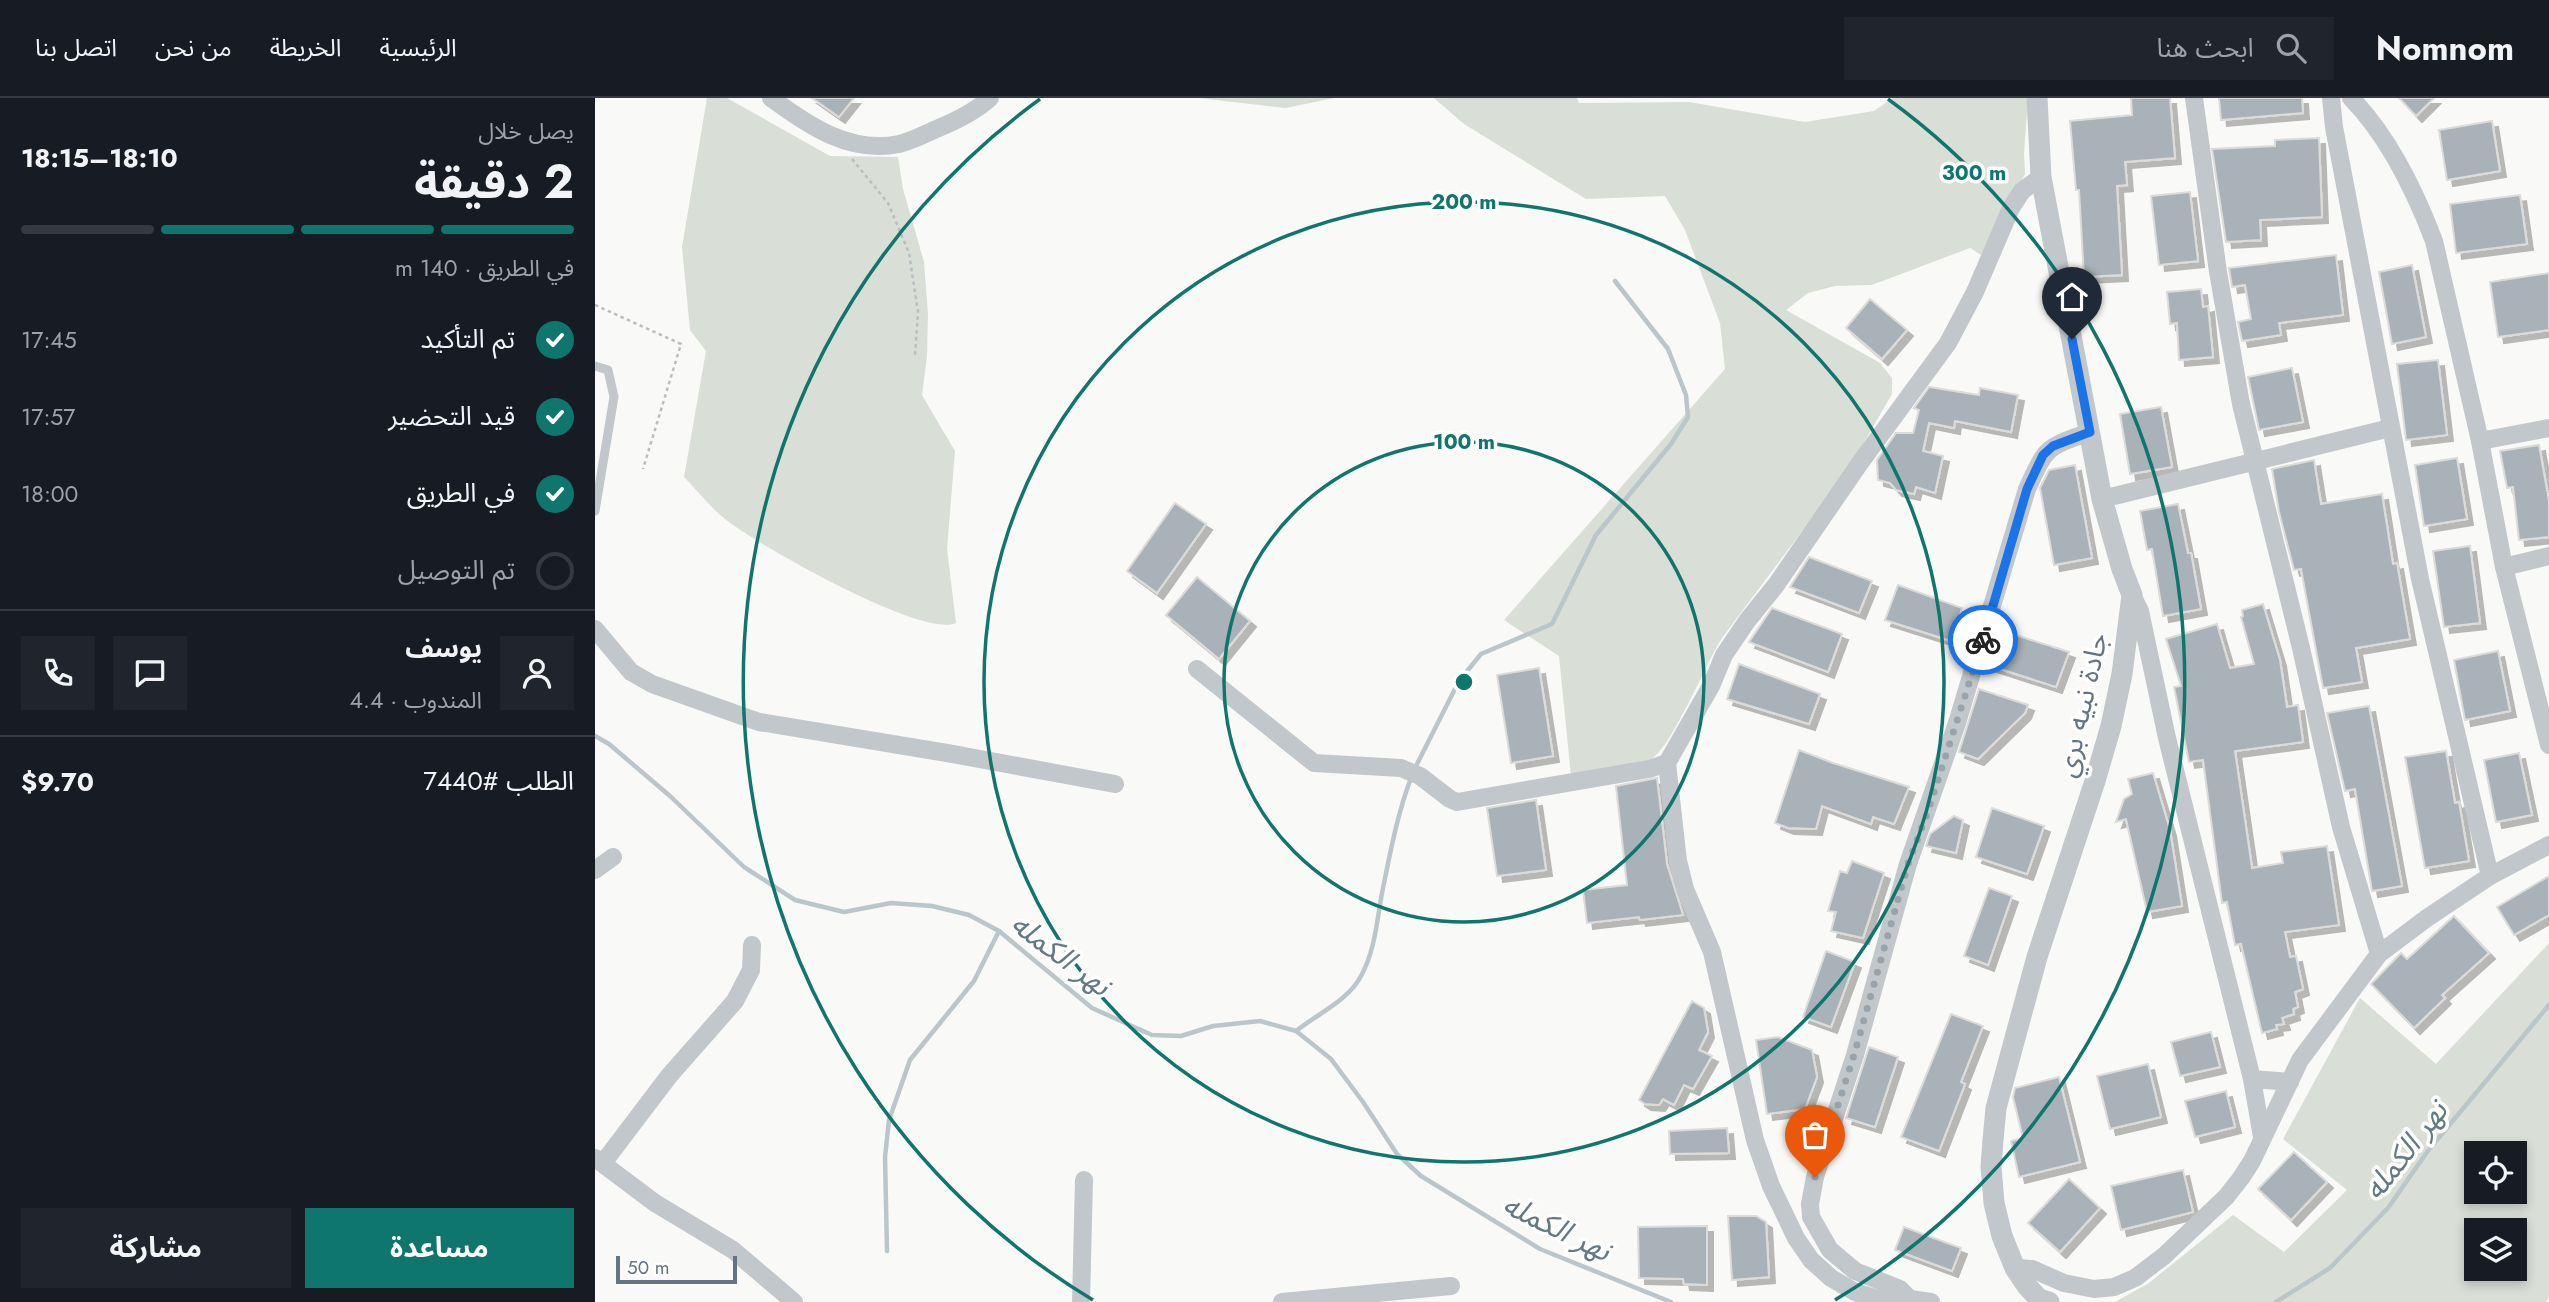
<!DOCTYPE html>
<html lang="ar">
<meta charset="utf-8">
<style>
:root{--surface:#171b24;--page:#20242c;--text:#f1f3f6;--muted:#9ea1a6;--line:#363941;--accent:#0f766e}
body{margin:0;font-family:Jost,"Noto Sans Arabic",sans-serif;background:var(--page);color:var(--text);direction:rtl;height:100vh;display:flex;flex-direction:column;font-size:26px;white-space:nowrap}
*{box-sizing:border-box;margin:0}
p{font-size:23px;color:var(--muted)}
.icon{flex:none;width:38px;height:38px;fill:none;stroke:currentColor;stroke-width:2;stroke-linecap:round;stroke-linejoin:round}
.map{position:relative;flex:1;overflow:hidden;direction:ltr}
.drawer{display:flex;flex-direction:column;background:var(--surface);width:595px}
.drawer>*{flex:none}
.controls{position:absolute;left:1869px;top:1043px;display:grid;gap:14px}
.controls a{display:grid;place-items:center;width:63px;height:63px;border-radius:0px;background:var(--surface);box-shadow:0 4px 10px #0003;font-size:35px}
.scale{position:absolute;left:21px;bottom:18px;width:121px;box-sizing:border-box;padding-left:7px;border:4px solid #647482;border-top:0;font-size:19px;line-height:24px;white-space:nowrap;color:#647482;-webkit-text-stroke:5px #fff;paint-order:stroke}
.pin{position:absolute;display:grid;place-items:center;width:60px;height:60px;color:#fff;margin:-72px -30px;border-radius:50% 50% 50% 0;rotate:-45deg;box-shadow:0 0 7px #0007}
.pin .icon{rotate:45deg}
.courier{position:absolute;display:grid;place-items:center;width:70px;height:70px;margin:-35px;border:5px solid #1a73e8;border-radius:50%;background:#fff;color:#222;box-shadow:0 2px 9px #0007}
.headline em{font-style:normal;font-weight:700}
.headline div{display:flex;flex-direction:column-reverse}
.headline{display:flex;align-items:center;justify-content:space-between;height:119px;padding:0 21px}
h1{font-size:46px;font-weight:700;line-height:52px}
.bar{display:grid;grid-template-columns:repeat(4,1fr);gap:10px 7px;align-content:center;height:84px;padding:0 21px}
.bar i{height:9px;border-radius:5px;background:var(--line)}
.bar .current{background:var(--accent)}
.bar p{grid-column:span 4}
.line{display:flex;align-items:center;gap:18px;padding:0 21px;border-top:2px solid var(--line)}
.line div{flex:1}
.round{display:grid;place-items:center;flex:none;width:74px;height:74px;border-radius:0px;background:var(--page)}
ol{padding:0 21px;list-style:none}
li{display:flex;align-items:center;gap:21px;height:77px}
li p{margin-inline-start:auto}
li .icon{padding:7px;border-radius:50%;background:var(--accent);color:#fff;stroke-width:4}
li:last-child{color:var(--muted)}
li i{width:38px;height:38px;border:4px solid var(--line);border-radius:50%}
.cta{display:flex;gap:14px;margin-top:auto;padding:14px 21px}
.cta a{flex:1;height:80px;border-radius:0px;background:var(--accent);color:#fff;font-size:28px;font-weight:700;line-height:80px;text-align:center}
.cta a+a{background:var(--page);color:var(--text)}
header{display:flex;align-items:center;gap:42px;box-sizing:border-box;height:98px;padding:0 35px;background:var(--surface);border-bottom:2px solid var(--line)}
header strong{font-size:33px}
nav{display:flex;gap:38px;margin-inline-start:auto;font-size:24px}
.search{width:490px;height:63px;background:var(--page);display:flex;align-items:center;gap:18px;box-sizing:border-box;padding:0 24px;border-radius:0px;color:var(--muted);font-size:26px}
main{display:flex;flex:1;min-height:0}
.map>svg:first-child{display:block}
.green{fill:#d9ded6;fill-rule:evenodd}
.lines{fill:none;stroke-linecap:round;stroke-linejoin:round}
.stream{stroke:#bbc6cb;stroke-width:4.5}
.building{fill:#a9b2b8;stroke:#dbdbd9;stroke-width:2;filter:url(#shadow)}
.path{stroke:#babec1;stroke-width:2.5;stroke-dasharray:3.5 3.5;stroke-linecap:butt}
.service{stroke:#c2c7cb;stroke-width:9}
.minor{stroke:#c2c7cb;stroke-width:18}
.tertiary{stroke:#c2c7cb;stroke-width:21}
.done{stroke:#98a3ab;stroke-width:7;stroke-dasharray:0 12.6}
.route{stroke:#1a73e8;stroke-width:9}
.ring{fill:none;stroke:#0f766e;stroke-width:3.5}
.labels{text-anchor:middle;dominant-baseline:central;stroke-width:7;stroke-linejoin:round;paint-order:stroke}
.street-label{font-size:28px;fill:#647482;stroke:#fff}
.water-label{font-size:30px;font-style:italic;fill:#637a83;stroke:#fff}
.centre{fill:#0f766e;stroke:#fff;stroke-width:3.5}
.ring-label{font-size:21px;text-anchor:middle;font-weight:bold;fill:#0f766e;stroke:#fff;stroke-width:7;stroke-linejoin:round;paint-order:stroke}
</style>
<header>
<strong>Nomnom</strong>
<div class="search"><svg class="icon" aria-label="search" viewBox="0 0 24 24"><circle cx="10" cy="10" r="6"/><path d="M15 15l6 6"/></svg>ابحث هنا</div>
<nav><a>الرئيسية</a><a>الخريطة</a><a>من نحن</a><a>اتصل بنا</a></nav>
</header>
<main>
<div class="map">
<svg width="1954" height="1204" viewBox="0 0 1954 1204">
<defs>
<filter id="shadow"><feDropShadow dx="6" dy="6" stdDeviation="0" flood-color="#0004"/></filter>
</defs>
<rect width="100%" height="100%" fill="#f9f9f7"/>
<g class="green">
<path d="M112 0H132L235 58 303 59 308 91 329 164 333 216 332 258 327 297 360 353 352 451 361 525C328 541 161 446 130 421 115 409 103 393 89 379L111 253 95 232 87 149Z"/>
<polygon points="604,0 739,0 691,10"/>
<path d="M839 0H982L984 5 1094 4 1210 24 1279 13 1298 0H1433L1429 56 1430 76 1386 157 1375 150 1277 187 1240 188 1213 195 1191 212 1285 265 1297 280V296L1255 369 1127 540C1111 565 1076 651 1056 661 1042 668 995 674 976 678L964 558 909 522 1130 271 1125 225 1090 132 1070 98 991 101 869 26Z"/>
<path d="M1954 845V1199L1951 1204H1520L1554 1185 1638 1117 1689 1154 1752 1092 1688 1041 1765 900 1841 966ZM1881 1055H1920V1094H1881ZM1881 1132H1920V1171H1881Z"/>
</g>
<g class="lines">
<g class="stream">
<polyline points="0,638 14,646 75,698 149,769 200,802 249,814 296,805 337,808 374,817 404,833 497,910 557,937 586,938 618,928 665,923 701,933 736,961 768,1004 802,1056 826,1078 945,1151 1076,1204"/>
<polyline points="819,672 864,583 886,556 957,526 1001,437 1076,346 1093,319 1091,297 1073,251 1020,183"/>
<path d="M701 933C722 916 753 903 766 878 780 853 782 822 787 795 795 756 802 717 816 680"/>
<polyline points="292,1153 290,1059 294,1022 315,962 379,883 404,833"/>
<polyline points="1681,1204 1735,1170 1793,1110 1832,1054 1954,907"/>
</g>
</g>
<g class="building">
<polygon points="217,0 259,0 244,19"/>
<polygon points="1536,0 1575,0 1580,60 1530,64 1532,87 1522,88 1527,177 1489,179 1484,92 1481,92 1475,23 1537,17"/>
<polygon points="1624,0 1707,0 1708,15 1626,22"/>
<polygon points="1804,0 1839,0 1821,18"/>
<polygon points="1897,23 1905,73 1852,82 1844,32"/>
<polygon points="1724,40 1727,119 1665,122 1666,142 1631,144 1617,51 1680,48 1680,42"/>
<polygon points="1595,94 1603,163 1564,167 1556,98"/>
<polygon points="1925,97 1932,146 1861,155 1855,106"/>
<polygon points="1741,157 1748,217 1684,225 1686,237 1647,243 1643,224 1656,221 1650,187 1637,189 1634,170"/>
<polygon points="1817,167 1831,239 1797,246 1784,174"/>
<polygon points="1954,175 1954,232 1903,239 1895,184"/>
<polygon points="1606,191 1608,209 1613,208 1618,259 1584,262 1582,225 1575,226 1572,194"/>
<polygon points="1275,201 1312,232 1287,261 1251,230"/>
<polygon points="1843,262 1852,337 1811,342 1802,266"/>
<polygon points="1697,270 1708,324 1664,332 1653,279"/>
<polygon points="1334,289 1384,297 1385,290 1423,297 1416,334 1360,323 1359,330 1334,325 1328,353 1348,358 1340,395 1321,389 1319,396 1301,392 1295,385 1283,382 1282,362 1301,335 1318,335 1324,312 1319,310"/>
<polygon points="1566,309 1577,369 1535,376 1525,316"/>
<polygon points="1944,347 1954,403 1954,439 1924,442 1918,389 1912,390 1905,353"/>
<polygon points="1862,360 1872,421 1829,428 1820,367"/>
<polygon points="1719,362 1726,406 1787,396 1798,466 1802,465 1815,541 1761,550 1767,584 1728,590 1706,471 1699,472 1684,414 1677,371"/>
<polygon points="1480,367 1497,460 1459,467 1445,390 1454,372"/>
<polygon points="580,405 611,426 562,495 532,473"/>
<polygon points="1583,406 1593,455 1596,455 1606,511 1568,518 1557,451 1552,452 1545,413"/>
<polygon points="1875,448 1885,525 1849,529 1838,453"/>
<polygon points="1214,459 1277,483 1264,515 1195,489"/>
<polygon points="602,479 655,523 624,561 571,517"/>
<polygon points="1303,487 1367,510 1356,543 1290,522"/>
<polygon points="1668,506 1685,562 1692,609 1703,607 1708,644 1640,653 1657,770 1688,765 1686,754 1732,748 1744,827 1690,834 1695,859 1701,858 1708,891 1700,894 1703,909 1698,911 1699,916 1687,920 1689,926 1681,927 1682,931 1667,935 1646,846 1640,847 1632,804 1627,805 1608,662 1594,664 1579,589 1586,588 1571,541 1622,526 1635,570 1659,566 1646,519 1648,518 1647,512"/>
<polygon points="1177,510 1247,536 1233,574 1154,544"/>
<polygon points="1405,532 1474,554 1461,589 1393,567"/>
<polygon points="1903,553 1915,613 1870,622 1859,562"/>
<polygon points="1144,566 1225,596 1214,626 1132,601"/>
<polygon points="944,570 958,658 916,665 902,577"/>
<polygon points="1384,591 1433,607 1430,615 1383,661 1364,654"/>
<polygon points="1774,608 1807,788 1777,793 1760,691 1750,693 1732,615"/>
<polygon points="1204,652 1238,665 1314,689 1299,726 1278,719 1276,726 1227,708 1221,731 1193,730 1180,725"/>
<polygon points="1851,653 1860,705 1864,704 1874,763 1830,770 1810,659"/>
<polygon points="1924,655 1937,717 1901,724 1889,662"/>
<polygon points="1558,675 1575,732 1587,808 1552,814 1531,721 1521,724 1529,701 1537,696 1533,681"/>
<polygon points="1062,680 1072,766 1088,817 1045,822 1044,819 992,825 988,792 1032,787 1021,688"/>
<polygon points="941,702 951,772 902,778 892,710"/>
<polygon points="1397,710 1449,728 1432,776 1381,759"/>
<polygon points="1359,718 1368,722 1361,755 1331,748 1335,736"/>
<polygon points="1257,763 1289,775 1268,840 1236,833 1241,814 1233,813 1245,773 1252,775"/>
<polygon points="1954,778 1954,817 1919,837 1902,809"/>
<polygon points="1394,790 1417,798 1393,867 1369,858"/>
<polygon points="1859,818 1894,855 1847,897 1850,900 1819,930 1776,886 1806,855 1812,861"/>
<polygon points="1231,853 1260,864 1236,929 1208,919"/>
<polygon points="1097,903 1109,910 1113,934 1104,952 1117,958 1098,991 1089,987 1079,1007 1068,1001 1064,1007 1050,1006 1044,1002"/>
<polygon points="1356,916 1388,928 1366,984 1370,986 1344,1053 1306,1039"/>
<polygon points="1616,934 1625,969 1585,978 1576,944"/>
<polygon points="1183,939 1217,952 1222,979 1210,1011 1172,1016 1161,942"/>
<polygon points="1274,949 1303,959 1280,1029 1251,1020"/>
<polygon points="1553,966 1566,1019 1515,1031 1502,978"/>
<polygon points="1464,979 1485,1064 1424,1079 1416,1043 1428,1040 1418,999 1420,990"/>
<polygon points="1631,993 1640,1029 1600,1039 1590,1003"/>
<polygon points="1132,1030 1134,1055 1075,1056 1074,1033"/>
<polygon points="1699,1054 1732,1084 1696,1122 1663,1091"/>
<polygon points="1588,1072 1598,1114 1526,1132 1516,1088"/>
<polygon points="1474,1081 1505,1110 1465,1154 1433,1125"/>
<polygon points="1133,1118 1161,1118 1171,1124 1174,1179 1137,1182"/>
<polygon points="1112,1128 1112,1187 1089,1186 1088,1181 1044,1180 1043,1129"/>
<polygon points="1309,1129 1366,1150 1357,1173 1300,1152"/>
</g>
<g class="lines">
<g class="path">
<polyline points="257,61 293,105 314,155 323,214 320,257"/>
<polyline points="0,207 86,246 48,371"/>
</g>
<polyline class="service" points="0,268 13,272 19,299 0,413"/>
<g class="minor">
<path d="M176 0C214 28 255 56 304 46 316 43 328 37 339 32 359 24 380 14 395 0"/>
<polyline points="1599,0 1623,174 1646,306 1706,550 1746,729 1784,856"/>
<polyline points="1736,0 1739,29 1825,481 1895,778"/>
<path d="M1756 0C1794 39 1820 93 1839 143L1885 343 1909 469 1954 647"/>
<polyline points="1885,343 1954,330"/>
<polyline points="1507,401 1795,330"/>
<polyline points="1909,469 1954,458"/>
<polyline points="1537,497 1545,513 1572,640 1657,981 1667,1039"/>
<polyline points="0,531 36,574 57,586 164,624 352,655 520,686"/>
<polyline points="602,571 719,665 806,670 825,678 855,701 862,704 1054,671 1072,665 1116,588 1129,557 1152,523 1181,487 1265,365 1353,245 1380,194 1416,110 1427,93 1446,79"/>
<polyline points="1072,665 1083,763 1090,791 1117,854 1160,1042 1176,1088 1201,1140 1216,1162 1236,1180 1260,1194 1290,1203 1315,1201 1336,1204"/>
<polyline points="0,772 18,759"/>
<polyline points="1657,981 1695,984"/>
<polyline points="0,1060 60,1105 138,1152 199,1204"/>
<polyline points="8,1065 74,978 140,903 156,872 157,847"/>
<polyline points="1420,1170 1437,1171 1469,1185 1499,1191 1519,1189 1540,1180 1569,1158 1631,1099 1646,1080 1657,1063 1705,962 1784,856 1832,820 1895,778 1954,747"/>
<path d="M1315 1201 1305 1191 1260 1173 1235 1152 1216 1119 1215 1106 1220 1079 1260 957 1313 766 1362 625 1432 391C1452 348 1450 350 1495 334"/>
<polyline points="486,1204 489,1082"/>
<polyline points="687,1204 856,1188"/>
</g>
<polyline class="tertiary" points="1442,0 1446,79 1507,401 1527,471 1537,497 1527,576 1516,628 1500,683 1442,859 1401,1010 1398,1042 1396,1069 1399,1105 1407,1138 1420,1170 1432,1188 1444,1201 1454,1204"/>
</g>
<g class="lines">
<polyline class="done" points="1220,1079 1259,957 1313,766 1333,713 1388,542"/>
<polyline class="route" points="1388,542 1432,391 1448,357 1458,348 1495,334 1477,241"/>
</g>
<g class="ring">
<circle cx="869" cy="584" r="240"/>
<circle cx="869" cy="584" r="480"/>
<path d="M498 1202A721 721 0 0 1 445 1M1293 1A721 721 0 0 1 1240 1202"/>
</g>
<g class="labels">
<g class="street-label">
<text transform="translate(1487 607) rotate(-77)">جادة نبيه بري</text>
</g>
<g class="water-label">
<text transform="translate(466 856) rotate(37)">نهر الكمله</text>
<text transform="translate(1810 1052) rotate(-52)">نهر الكمله</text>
<text transform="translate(962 1129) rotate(26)">نهر الكمله</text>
</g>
</g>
<circle cx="869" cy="584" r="10" class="centre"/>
<g class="ring-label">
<text x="1379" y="82">300 m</text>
<text x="869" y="111">200 m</text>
<text x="869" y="351">100 m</text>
</g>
</svg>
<div class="controls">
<a><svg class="icon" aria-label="locate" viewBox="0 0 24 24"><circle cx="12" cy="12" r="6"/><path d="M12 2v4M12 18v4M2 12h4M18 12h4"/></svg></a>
<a><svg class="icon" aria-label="layers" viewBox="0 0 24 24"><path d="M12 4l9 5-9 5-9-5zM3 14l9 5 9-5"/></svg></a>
</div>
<div class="scale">50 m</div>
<div class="pin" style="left:1220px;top:1079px;background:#ea580c"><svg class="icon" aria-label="bag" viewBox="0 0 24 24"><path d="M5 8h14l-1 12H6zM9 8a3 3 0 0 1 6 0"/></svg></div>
<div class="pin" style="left:1477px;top:241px;background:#1f2937"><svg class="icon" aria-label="home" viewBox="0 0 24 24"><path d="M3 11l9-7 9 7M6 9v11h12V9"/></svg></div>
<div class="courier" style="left:1388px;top:542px"><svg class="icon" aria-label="bike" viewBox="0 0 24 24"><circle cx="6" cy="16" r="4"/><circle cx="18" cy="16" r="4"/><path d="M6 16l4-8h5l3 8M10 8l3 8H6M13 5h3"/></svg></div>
</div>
<section class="drawer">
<div class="headline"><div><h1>2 دقيقة</h1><p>يصل خلال</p></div><em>18:10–18:15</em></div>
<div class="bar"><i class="current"></i><i class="current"></i><i class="current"></i><i></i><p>في الطريق · 140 m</p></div>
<ol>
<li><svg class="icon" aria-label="check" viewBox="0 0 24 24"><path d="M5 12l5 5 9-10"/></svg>تم التأكيد<p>17:45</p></li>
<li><svg class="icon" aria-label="check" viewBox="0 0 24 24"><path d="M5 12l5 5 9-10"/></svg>قيد التحضير<p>17:57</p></li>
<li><svg class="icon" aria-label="check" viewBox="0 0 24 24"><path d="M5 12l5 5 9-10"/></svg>في الطريق<p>18:00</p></li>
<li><i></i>تم التوصيل</li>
</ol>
<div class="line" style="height:126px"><a class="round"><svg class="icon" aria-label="person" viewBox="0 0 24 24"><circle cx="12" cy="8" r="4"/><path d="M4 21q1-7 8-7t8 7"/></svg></a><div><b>يوسف</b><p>المندوب · 4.4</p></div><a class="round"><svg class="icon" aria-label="chat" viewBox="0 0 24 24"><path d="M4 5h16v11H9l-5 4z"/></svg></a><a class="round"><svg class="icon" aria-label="phone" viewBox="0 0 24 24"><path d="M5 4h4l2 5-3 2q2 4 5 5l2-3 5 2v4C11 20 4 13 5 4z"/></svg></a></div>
<div class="line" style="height:91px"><div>الطلب #7440</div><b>$9.70</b></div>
<div class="cta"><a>مساعدة</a><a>مشاركة</a></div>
</section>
</main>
